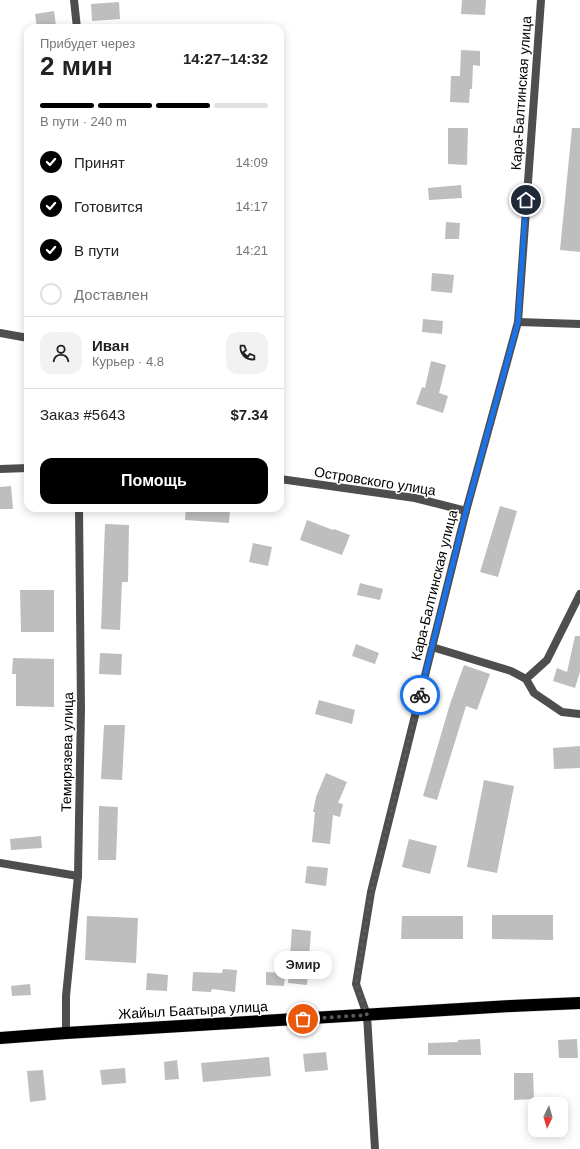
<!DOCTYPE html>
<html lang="ru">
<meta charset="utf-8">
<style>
:root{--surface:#fff;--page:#f2f2f2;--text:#222;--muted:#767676;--line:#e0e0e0;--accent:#000}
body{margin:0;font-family:Helvetica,sans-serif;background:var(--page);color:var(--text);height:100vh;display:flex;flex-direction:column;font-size:15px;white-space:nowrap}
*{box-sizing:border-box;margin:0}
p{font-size:13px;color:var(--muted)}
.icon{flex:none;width:22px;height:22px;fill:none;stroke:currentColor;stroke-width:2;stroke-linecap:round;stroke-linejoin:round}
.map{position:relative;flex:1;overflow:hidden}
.drawer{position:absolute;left:24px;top:24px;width:260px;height:488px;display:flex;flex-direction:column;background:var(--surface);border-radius:12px;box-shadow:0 2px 10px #0003}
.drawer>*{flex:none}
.needle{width:26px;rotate:185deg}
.fabs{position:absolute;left:528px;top:1097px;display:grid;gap:8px}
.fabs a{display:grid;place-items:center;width:40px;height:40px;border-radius:8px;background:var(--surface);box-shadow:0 2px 10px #0003;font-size:20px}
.pin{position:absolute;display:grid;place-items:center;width:34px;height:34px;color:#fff;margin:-17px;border:2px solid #fff;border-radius:50%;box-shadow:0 1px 4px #0007}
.courier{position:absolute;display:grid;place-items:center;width:40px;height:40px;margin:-20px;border:3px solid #1a73e8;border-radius:50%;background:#fff;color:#222;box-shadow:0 1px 5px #0007}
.bubble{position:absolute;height:28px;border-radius:12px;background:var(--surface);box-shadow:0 2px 10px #0003;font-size:13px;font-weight:700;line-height:28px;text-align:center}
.headline em{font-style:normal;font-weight:700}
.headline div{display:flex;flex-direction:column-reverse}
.headline{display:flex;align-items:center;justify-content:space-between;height:68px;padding:0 16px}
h1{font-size:26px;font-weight:700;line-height:30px}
.bar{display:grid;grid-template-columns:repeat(4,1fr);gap:6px 4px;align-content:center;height:48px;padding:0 16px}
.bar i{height:5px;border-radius:3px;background:var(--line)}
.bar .on{background:var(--accent)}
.bar p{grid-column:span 4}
.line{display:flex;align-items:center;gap:10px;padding:0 16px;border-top:1px solid var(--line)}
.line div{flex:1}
.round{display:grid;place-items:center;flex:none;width:42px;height:42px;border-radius:12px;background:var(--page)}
ol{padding:0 16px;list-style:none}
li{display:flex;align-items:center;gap:12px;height:44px}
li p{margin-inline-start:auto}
li .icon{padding:4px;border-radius:50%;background:var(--accent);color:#fff;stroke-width:4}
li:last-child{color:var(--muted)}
li i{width:22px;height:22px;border:2px solid var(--line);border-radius:50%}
.button{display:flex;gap:8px;margin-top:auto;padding:8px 16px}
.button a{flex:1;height:46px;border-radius:12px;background:var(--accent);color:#fff;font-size:16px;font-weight:700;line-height:46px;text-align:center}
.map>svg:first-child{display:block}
.building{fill:#bebebe}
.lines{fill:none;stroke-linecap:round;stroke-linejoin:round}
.highway-casing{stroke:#dbdbdb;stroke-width:13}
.street{stroke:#4e4e4e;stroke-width:8}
.highway{stroke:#000;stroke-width:12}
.done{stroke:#595959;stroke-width:4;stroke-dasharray:0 7.2}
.route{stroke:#1a73e8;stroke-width:5}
.labels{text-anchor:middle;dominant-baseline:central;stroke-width:3;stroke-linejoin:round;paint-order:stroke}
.street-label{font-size:14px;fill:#000;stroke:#fff}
</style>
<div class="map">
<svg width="580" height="1149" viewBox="0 0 580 1149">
<rect width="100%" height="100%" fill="#fff"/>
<g class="building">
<polygon points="462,0 486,0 485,15 461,14"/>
<polygon points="119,2 120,19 92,21 91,4"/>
<polygon points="54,11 56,26 37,28 35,14"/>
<polygon points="461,50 480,51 480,66 473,65 472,89 470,89 469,103 450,102 451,76 460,76"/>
<polygon points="448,128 468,128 467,165 448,164"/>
<polygon points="572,128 580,128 580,252 560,250"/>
<polygon points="461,185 462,198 429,200 428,188"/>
<polygon points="446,222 460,223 459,239 445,239"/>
<polygon points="432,273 454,275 452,293 431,291"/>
<polygon points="423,319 443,321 442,334 422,332"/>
<polygon points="431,361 446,365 439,393 448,396 443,413 416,404 422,387 425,388"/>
<polygon points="11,486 13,509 0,509 0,487"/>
<polygon points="500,506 517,511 498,577 480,572"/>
<polygon points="186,508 230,508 229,523 185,520"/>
<polygon points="307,520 333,530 334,529 350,535 342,555 300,540"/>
<polygon points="105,524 129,525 128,582 122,582 120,630 101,629"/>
<polygon points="253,543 272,547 268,566 249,562"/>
<polygon points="360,583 383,589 380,600 357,595"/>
<polygon points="20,590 54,590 54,632 21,632"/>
<polygon points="575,636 580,636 580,672 575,688 553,681 557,668 567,672"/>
<polygon points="356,644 379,653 375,664 352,656"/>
<polygon points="100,653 122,654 121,675 99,674"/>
<polygon points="13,658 54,659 54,707 16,706 16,674 12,674"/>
<polygon points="464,665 490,674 477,710 466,706 437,800 423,796 450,704"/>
<polygon points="319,700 355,710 352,724 315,714"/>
<polygon points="104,725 125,725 122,780 101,779"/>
<polygon points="580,746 580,768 554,769 553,748"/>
<polygon points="326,773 347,782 338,803 343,804 340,817 333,815 330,844 312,842 315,812 313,812 316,797"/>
<polygon points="484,780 514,786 497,873 467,867"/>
<polygon points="99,806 118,807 116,860 98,860"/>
<polygon points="41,836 42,848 11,850 10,839"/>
<polygon points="409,839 437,846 430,874 402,867"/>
<polygon points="307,866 328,868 326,886 305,883"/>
<polygon points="492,915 553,915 553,940 492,939"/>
<polygon points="87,916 138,918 136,963 85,960"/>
<polygon points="402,916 463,916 463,939 401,939"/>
<polygon points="292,929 311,931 307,985 288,983"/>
<polygon points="223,969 237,970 235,992 212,989 211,992 192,991 193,972 222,973"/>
<polygon points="266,972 285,973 284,986 266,985"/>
<polygon points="147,973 168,975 167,991 146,990"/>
<polygon points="30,984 31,995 12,996 11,986"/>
<polygon points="480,1039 481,1055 428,1055 428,1043 458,1042 458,1040"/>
<polygon points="577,1039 578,1058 559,1058 558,1040"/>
<polygon points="326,1052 328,1070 305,1072 303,1054"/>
<polygon points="269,1057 271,1076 203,1082 201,1063"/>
<polygon points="177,1060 179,1079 165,1080 164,1062"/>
<polygon points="125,1068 126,1083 102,1085 100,1070"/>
<polygon points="43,1070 46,1100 30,1102 27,1071"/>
<polygon points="514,1073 533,1073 534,1099 514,1100"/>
</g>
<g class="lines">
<g class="highway-casing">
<polyline id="highway" points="0,1038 66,1033 511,1006 580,1003"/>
</g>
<g class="street">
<polyline points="74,0 77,28"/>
<polyline points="518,322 580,324"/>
<polyline points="0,333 28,338"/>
<polyline points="0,469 28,468"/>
<polyline points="280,479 415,498 466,511"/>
<polyline points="432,647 511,671 526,679 534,693 562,712 580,714"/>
<polyline points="526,679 547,660 580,594"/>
<polyline points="0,863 78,876"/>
<polyline points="66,1033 66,996 78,876 81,708 79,508"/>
<polyline points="375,1149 367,1015 356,984 371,892 466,511 518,322 541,0"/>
</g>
<use href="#highway" class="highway"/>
</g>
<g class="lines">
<polyline class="done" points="303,1019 367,1015 356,984 371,892 420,695"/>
<polyline class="route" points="420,695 466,511 518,322 526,200"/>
</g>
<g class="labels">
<g class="street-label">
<text transform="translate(521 93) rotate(-86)">Кара-Балтинская улица</text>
<text transform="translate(375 481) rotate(9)">Островского улица</text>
<text transform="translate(434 585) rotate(-76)">Кара-Балтинская улица</text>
<text transform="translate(67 752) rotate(-89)">Темирязева улица</text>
<text transform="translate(193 1010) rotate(-3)">Жайыл Баатыра улица</text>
</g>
</g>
</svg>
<div class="fabs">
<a><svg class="needle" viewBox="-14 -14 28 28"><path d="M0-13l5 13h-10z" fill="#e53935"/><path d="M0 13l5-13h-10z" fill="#767676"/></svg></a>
</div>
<div class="pin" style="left:303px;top:1019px;background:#ea580c"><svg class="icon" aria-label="bag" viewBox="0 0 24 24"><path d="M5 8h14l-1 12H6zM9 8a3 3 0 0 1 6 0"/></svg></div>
<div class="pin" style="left:526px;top:200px;background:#1f2937"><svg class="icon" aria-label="home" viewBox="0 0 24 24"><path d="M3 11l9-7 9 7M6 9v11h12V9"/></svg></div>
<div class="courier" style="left:420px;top:695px"><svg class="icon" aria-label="bike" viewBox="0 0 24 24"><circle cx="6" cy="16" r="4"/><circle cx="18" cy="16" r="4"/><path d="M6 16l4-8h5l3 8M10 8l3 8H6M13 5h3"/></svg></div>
<div class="bubble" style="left:274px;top:951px;width:58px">Эмир</div>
<section class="drawer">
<div class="headline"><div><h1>2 мин</h1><p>Прибудет через</p></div><em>14:27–14:32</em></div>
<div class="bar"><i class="on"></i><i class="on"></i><i class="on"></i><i></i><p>В пути · 240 m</p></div>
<ol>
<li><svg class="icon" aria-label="check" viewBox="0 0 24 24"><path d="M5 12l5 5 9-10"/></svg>Принят<p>14:09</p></li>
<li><svg class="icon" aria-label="check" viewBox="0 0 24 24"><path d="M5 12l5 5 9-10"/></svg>Готовится<p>14:17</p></li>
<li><svg class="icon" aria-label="check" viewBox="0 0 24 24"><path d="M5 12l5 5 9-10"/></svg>В пути<p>14:21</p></li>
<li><i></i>Доставлен</li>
</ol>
<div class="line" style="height:72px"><a class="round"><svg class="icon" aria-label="person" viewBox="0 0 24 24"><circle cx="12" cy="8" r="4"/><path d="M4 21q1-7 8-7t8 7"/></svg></a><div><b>Иван</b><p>Курьер · 4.8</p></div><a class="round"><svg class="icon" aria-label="phone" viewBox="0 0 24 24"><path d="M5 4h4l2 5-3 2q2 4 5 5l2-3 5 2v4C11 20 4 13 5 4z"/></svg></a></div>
<div class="line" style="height:52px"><div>Заказ #5643</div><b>$7.34</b></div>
<div class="button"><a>Помощь</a></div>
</section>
</div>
